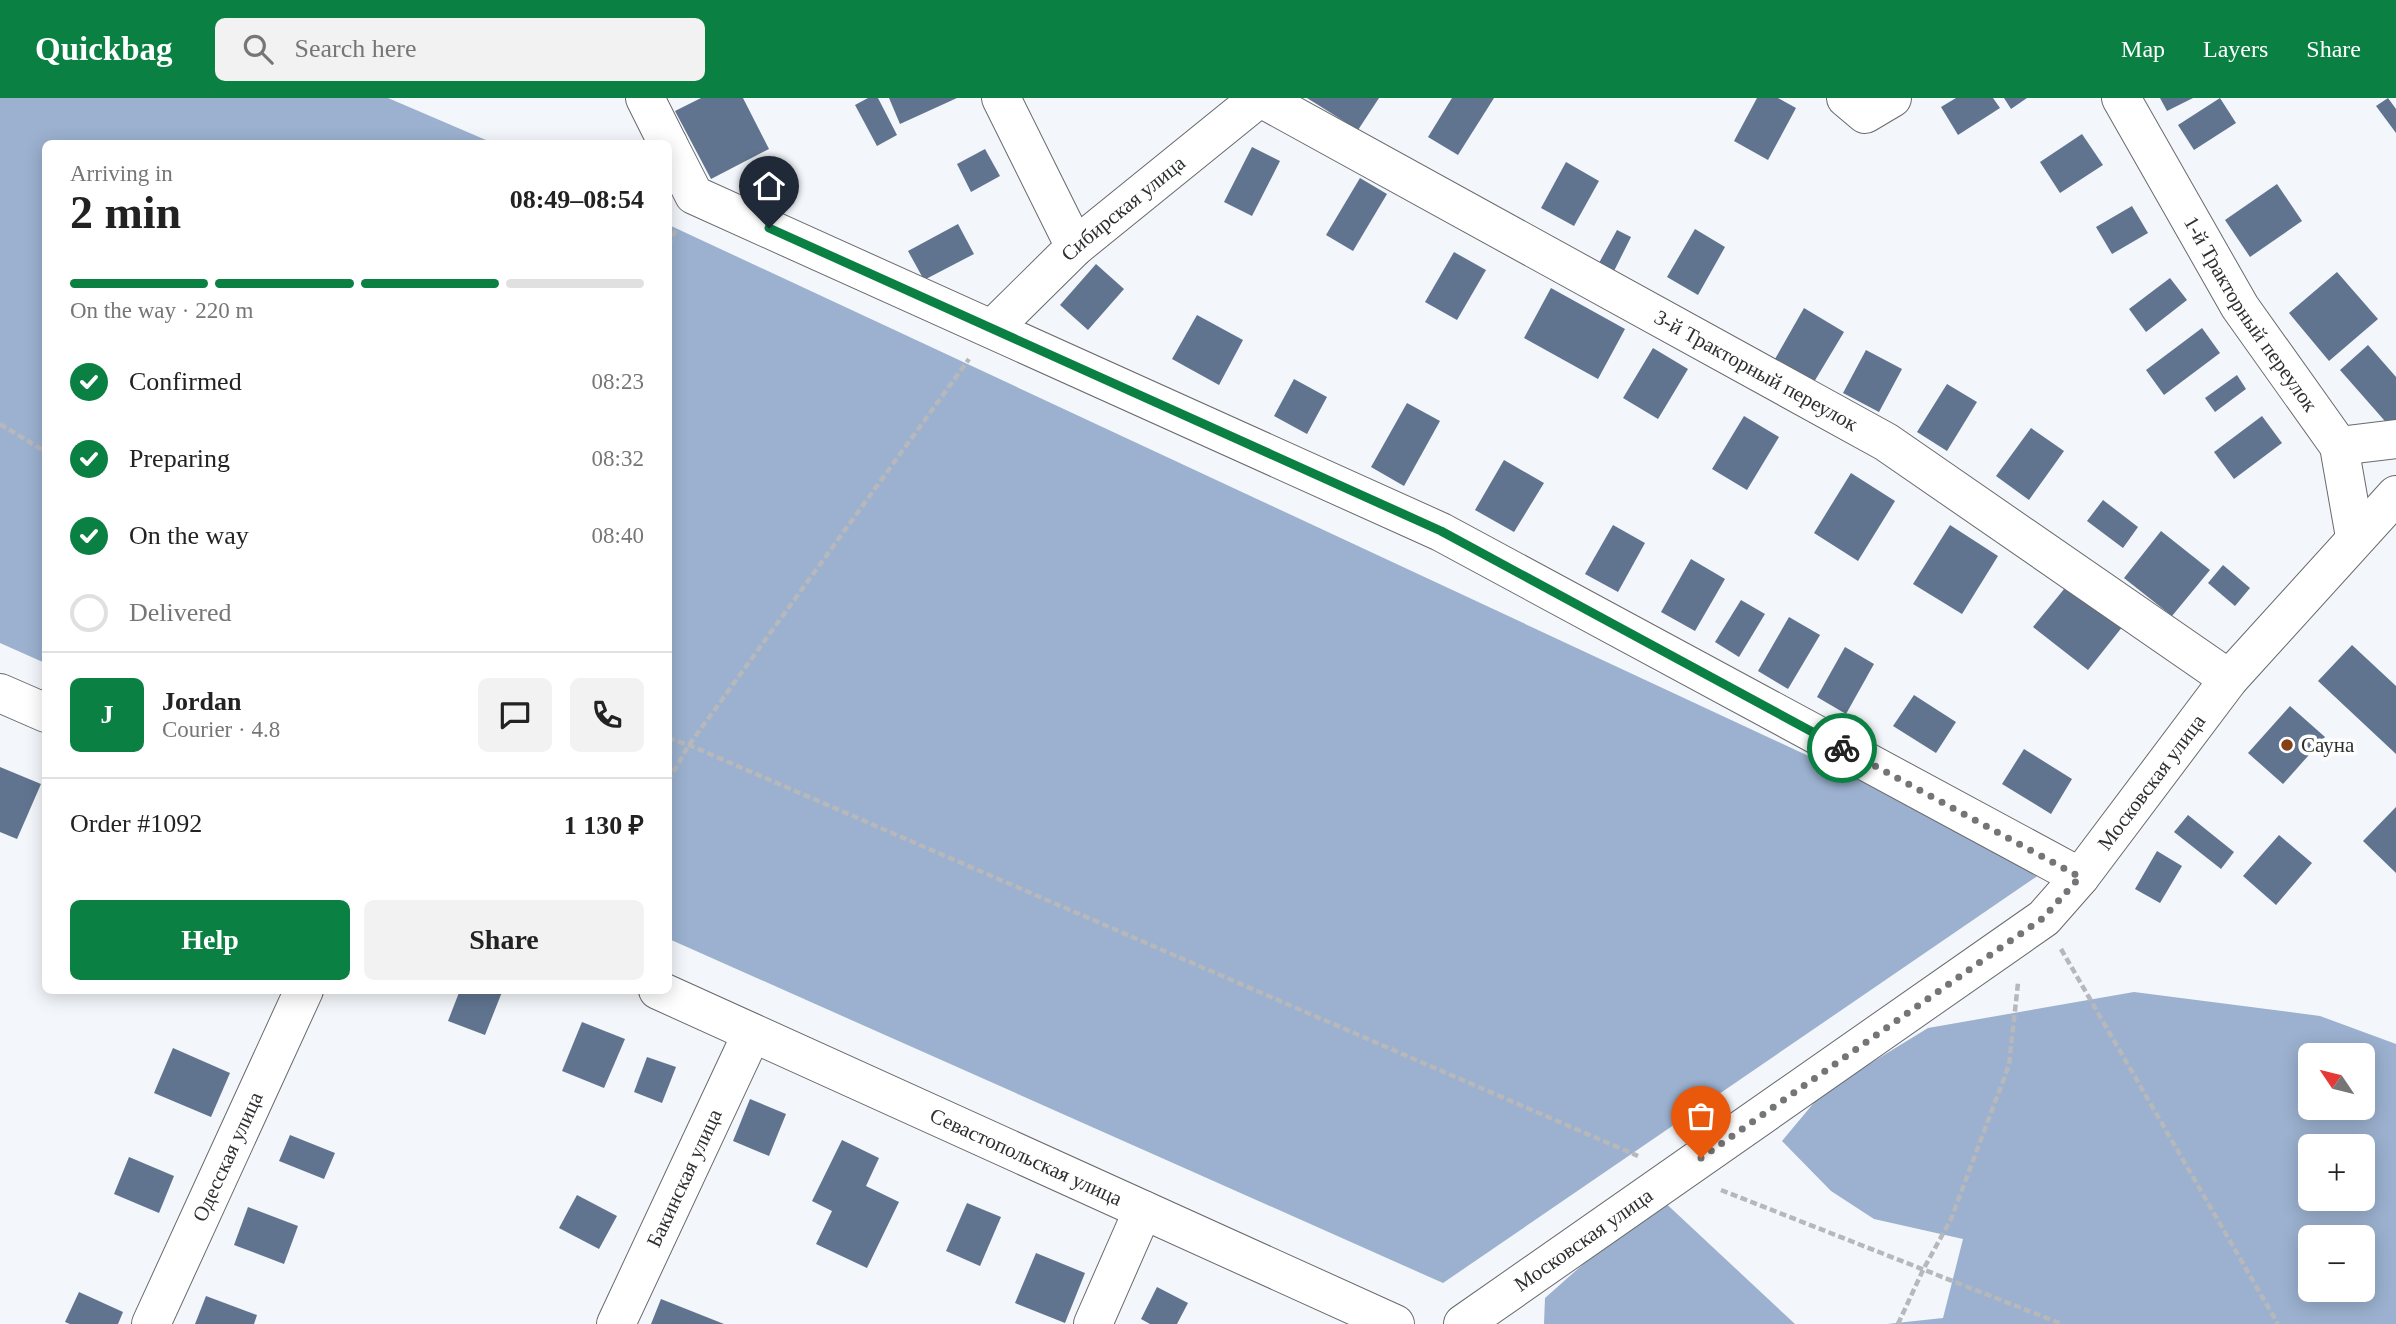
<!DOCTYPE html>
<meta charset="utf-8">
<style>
:root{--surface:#fff;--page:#f2f2f2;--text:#222;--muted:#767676;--line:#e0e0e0;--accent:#0b8043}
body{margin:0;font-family:"Times New Roman",serif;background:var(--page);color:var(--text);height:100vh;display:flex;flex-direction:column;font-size:26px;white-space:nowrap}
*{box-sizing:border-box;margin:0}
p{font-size:23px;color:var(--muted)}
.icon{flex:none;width:38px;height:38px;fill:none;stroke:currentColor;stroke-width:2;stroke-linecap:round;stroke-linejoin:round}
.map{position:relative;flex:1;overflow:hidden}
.drawer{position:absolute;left:42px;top:42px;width:630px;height:854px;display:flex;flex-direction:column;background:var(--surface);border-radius:10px;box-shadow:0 4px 18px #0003}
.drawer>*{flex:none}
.needle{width:46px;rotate:305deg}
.fabs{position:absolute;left:2298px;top:945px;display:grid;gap:14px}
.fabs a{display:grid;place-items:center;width:77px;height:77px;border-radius:10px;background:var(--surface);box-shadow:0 4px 18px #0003;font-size:35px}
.pin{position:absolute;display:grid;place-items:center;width:60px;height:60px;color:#fff;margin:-72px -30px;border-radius:50% 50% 50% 0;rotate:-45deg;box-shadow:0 0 7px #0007}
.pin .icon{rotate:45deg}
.courier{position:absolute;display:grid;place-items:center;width:70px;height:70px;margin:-35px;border:5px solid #0b8043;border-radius:50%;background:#fff;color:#222;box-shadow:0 2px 9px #0007}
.headline em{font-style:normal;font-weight:700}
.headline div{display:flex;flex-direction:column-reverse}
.headline{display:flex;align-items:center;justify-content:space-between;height:119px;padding:0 28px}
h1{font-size:46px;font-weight:700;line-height:52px}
.bar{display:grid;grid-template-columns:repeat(4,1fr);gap:10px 7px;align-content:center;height:84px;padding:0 28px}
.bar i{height:9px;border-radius:5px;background:var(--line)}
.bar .on{background:var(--accent)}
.bar p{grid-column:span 4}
.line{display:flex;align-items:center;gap:18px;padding:0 28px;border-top:2px solid var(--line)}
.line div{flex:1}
.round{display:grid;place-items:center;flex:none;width:74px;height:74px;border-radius:10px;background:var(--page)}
ol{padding:0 28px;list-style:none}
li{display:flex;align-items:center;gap:21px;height:77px}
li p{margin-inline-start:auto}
li .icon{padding:7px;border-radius:50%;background:var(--accent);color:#fff;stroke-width:4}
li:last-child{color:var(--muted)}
li i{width:38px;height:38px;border:4px solid var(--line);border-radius:50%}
.primary-button{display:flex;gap:14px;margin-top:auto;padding:14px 28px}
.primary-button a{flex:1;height:80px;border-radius:10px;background:var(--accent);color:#fff;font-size:28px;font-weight:700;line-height:80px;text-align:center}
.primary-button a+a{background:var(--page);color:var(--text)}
header{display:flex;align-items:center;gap:42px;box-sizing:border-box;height:98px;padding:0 35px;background:var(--accent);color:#fff}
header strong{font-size:33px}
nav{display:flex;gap:38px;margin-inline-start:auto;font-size:24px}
.search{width:490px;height:63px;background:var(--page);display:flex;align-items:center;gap:18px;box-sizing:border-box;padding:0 24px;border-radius:10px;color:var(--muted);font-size:26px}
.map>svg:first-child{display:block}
.forest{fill:#9bb1cf;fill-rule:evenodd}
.building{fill:#607490}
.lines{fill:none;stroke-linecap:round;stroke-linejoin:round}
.minor-casing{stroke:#686a6d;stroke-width:40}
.path{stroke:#b6b8bb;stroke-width:4.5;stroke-dasharray:7 3.5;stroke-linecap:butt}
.minor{stroke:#fff;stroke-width:38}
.done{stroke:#737577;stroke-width:7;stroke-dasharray:0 12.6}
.route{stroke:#0b8043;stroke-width:9}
.poi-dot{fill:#854017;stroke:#fff;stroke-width:2.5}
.labels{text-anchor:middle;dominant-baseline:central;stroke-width:7;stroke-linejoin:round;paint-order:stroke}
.street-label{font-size:21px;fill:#2e2f30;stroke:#fff}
.poi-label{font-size:21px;fill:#2e2f30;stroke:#fff;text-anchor:start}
</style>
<header>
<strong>Quickbag</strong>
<div class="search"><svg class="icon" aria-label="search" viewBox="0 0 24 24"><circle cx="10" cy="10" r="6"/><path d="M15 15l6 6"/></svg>Search here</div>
<nav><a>Map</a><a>Layers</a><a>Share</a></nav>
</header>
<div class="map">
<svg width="2396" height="1226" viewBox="0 0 2396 1226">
<rect width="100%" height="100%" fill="#f3f6fa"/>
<g class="forest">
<polygon points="0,0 388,0 493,45 46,46 45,565 0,545"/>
<polygon points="669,127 2049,770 1443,1185 669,841"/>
<path d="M2134 894 2320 918 2396 946V1226H1887L1943 1220 1963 1141 1874 1121 1831 1093 1782 1043 1822 995 1928 930ZM2310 957H2362V1010H2310ZM2310 1048H2362V1101H2310ZM2310 1139H2362V1192H2310Z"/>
<polygon points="1659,1099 1795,1226 1544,1226 1545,1200"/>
</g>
<g class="building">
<polygon points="701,0 743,0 769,51 711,81 675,13"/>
<polygon points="868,0 878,0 897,37 877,48 855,7"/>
<polygon points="889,0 957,0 900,26"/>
<polygon points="1307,0 1379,0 1358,32"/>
<polygon points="1452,0 1494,0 1458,57 1428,39"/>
<polygon points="1757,0 1778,0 1796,10 1768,62 1734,43"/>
<polygon points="1956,0 1993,0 2000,10 1958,37 1941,9"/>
<polygon points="2004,0 2027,0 2011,11"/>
<polygon points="2160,0 2193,0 2167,13"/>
<polygon points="2220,0 2236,25 2194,52 2178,27"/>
<polygon points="2388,0 2396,11 2396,35 2376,8"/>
<polygon points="2082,36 2103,67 2060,95 2040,64"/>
<polygon points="1252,49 1280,63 1252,118 1224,104"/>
<polygon points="985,51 1000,78 971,94 957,66"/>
<polygon points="1566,64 1599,83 1574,128 1541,110"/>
<polygon points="1360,80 1387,96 1353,153 1326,137"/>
<polygon points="2277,86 2302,123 2250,159 2225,122"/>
<polygon points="2132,108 2148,135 2112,156 2096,129"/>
<polygon points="958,126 974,156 924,182 908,153"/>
<polygon points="1695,131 1725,149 1698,197 1667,179"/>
<polygon points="1617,132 1631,139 1614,173 1599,165"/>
<polygon points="1454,154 1486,172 1457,222 1425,204"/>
<polygon points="1096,166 1124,191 1088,232 1060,207"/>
<polygon points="2337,174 2378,221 2329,263 2289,215"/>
<polygon points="2170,180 2187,202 2146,234 2129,211"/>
<polygon points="1551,190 1625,231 1598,281 1524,240"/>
<polygon points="1804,210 1844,234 1814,284 1775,261"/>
<polygon points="1197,217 1243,242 1219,287 1172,261"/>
<polygon points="2202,230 2220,255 2164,297 2146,272"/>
<polygon points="2368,247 2396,279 2396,326 2391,330 2340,272"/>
<polygon points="1653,250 1688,271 1658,321 1623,300"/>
<polygon points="1866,252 1902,271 1879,314 1843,295"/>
<polygon points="2237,277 2246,291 2215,314 2205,300"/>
<polygon points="1294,281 1327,299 1307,336 1274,318"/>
<polygon points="1947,286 1977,304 1947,353 1917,334"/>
<polygon points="1407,305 1440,323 1404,388 1371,369"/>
<polygon points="1744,318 1779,339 1747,392 1712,371"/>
<polygon points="2262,318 2282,345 2234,381 2214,354"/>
<polygon points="2031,330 2064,353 2029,402 1996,378"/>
<polygon points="1504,362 1544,385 1514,434 1475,412"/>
<polygon points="1851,375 1895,403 1858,463 1814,435"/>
<polygon points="2103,402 2138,429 2123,450 2087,423"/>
<polygon points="1613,427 1645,445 1618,494 1585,476"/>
<polygon points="1950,427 1998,458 1962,516 1913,486"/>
<polygon points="2161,433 2210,472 2172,518 2124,480"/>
<polygon points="1691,461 1725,481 1695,533 1661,514"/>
<polygon points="2223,467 2250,490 2235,508 2208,485"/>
<polygon points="2069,485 2123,528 2088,572 2033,529"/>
<polygon points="1741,502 1765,516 1739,559 1715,544"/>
<polygon points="1789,519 1820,537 1788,591 1758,573"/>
<polygon points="2352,547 2396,588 2396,656 2318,583"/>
<polygon points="1845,549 1874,566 1846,616 1817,599"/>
<polygon points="1914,597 1956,624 1936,655 1893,628"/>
<polygon points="2290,608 2325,639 2283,686 2248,655"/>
<polygon points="2024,651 2072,681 2051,716 2002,686"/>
<polygon points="0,669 41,686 17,741 0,734"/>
<polygon points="2396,709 2396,775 2363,743"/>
<polygon points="2188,717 2234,754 2221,771 2174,734"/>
<polygon points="2279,737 2312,765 2276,807 2243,778"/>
<polygon points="2157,753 2182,768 2160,805 2135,791"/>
<polygon points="460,892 502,894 485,937 448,923"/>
<polygon points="582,924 625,941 604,990 562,973"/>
<polygon points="173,950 230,975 211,1019 154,995"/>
<polygon points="647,959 676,969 662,1005 634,994"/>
<polygon points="750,1001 786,1016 769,1058 733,1043"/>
<polygon points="290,1037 335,1055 324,1081 279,1063"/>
<polygon points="842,1042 879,1060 866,1088 899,1104 867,1170 816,1146 832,1113 812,1103"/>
<polygon points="129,1059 174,1078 159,1115 114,1096"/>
<polygon points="577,1097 617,1118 599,1151 559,1130"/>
<polygon points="967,1105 1001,1119 980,1168 946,1153"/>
<polygon points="248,1109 298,1128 284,1166 234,1147"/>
<polygon points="1036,1155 1085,1175 1065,1225 1015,1205"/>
<polygon points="1157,1189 1188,1205 1177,1226 1150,1226 1141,1221"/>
<polygon points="79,1194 123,1214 118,1226 70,1226 65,1224"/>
<polygon points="206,1198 257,1217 254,1226 195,1226"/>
<polygon points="661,1201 724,1226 651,1226"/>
</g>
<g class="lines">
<g class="minor-casing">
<g id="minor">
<polyline points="645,0 668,46"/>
<polyline points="1001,0 1075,149"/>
<path id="s1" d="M1261 0 1886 344 2229 581"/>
<polyline points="1846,0 1865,16 1892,0"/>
<path id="s2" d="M2121 0 2240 209 2339 348 2355 439"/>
<polyline points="668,46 694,97 1441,434 2080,779"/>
<path id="s3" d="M993 230 1075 149 1259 0"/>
<polyline points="2339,348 2396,341"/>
<polyline points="0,595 46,615"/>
<path id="s4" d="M658 892 1395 1226"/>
<path id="s5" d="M151 1226 304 892"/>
<path id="s6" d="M616 1226 752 935"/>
<polyline points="1093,1226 1143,1112"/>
<path id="s7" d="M1463 1226 2044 820 2080 779 2229 581 2396 397"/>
</g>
</g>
<g class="path">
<polyline points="668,148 677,130"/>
<polyline points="0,326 46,354"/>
<polyline points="668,640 689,647 1638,1058"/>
<polyline points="668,683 689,647 969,261"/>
<polyline points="2061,851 2278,1226"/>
<polyline points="1721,1092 2062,1226"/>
<polyline points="1898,1226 1923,1172 1951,1121 2009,967 2018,885"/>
</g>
<use href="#minor" class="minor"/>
</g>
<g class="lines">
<polyline class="done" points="1701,1060 2043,820 2080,779 1842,650"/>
<polyline class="route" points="769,130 1441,433 1842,650"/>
</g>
<circle class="poi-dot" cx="2287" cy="647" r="7"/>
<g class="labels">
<g class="street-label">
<text stroke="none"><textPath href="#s3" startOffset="177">Сибирская улица</textPath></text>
<text stroke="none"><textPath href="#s2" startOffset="252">1-й Тракторный переулок</textPath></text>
<text stroke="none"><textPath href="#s1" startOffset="565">3-й Тракторный переулок</textPath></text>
<text stroke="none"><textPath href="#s7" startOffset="882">Московская улица</textPath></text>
<text stroke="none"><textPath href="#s5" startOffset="184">Одесская улица</textPath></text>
<text stroke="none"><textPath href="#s4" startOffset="404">Севастопольская улица</textPath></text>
<text stroke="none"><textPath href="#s6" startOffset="161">Бакинская улица</textPath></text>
<text stroke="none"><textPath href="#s7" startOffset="147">Московская улица</textPath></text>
</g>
<g class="poi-label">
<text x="2301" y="647">Сауна</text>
</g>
</g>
</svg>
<div class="fabs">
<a><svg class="needle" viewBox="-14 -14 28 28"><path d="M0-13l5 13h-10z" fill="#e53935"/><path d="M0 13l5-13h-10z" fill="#767676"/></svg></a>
<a>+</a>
<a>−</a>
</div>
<div class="pin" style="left:1701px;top:1060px;background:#ea580c"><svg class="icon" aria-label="bag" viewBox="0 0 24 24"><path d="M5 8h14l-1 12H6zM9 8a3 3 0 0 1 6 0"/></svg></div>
<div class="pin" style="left:769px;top:130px;background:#1f2937"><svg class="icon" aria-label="home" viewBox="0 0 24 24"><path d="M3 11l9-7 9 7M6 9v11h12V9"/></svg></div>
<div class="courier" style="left:1842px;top:650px"><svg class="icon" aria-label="bike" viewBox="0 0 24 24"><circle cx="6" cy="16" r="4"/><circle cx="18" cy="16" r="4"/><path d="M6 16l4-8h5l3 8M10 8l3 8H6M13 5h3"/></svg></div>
<section class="drawer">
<div class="headline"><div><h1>2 min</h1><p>Arriving in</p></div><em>08:49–08:54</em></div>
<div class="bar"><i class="on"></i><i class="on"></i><i class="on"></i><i></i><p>On the way · 220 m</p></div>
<ol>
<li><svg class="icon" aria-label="check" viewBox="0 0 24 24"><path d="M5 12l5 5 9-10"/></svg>Confirmed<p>08:23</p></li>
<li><svg class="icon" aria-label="check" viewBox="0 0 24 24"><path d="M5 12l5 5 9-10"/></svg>Preparing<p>08:32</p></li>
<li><svg class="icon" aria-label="check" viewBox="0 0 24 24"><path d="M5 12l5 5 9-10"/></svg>On the way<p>08:40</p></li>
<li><i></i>Delivered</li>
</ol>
<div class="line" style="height:126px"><b class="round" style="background:var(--accent);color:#fff">J</b><div><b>Jordan</b><p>Courier · 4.8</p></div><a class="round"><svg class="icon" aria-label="chat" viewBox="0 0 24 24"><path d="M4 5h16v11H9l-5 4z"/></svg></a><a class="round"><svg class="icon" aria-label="phone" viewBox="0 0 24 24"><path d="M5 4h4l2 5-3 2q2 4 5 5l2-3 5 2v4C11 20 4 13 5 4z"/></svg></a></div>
<div class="line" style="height:91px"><div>Order #1092</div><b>1 130 ₽</b></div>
<div class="primary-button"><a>Help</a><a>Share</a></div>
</section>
</div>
